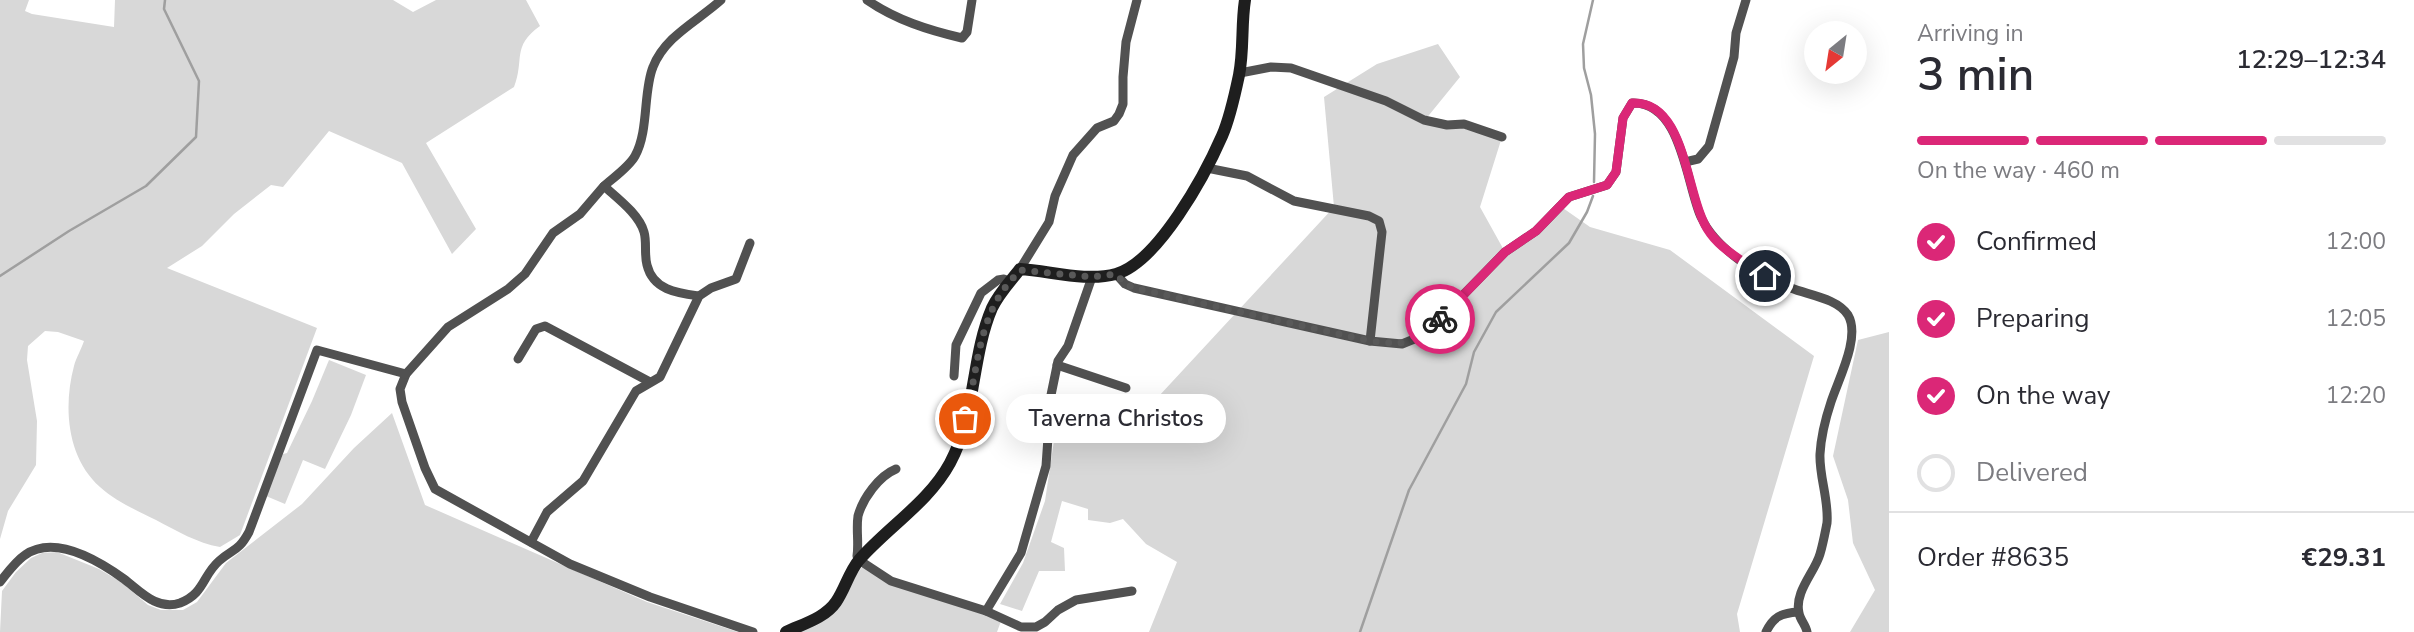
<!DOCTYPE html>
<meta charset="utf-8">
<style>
:root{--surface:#fff;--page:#f7f7f7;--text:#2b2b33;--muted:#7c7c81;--line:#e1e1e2;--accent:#db2777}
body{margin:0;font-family:"Nunito Sans",sans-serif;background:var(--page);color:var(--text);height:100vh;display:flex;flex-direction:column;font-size:26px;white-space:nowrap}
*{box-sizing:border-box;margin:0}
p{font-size:23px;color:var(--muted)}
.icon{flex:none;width:38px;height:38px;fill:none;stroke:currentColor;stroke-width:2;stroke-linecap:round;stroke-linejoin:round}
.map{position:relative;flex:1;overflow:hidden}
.panel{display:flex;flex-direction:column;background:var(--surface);width:525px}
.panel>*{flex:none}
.needle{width:46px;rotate:210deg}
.controls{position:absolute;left:1804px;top:21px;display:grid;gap:14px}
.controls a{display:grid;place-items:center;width:63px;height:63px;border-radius:50%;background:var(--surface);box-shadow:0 7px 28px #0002;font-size:35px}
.pin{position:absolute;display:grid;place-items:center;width:60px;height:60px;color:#fff;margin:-30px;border:4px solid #fff;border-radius:50%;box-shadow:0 2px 7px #0007}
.courier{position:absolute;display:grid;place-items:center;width:70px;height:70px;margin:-35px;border:5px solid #db2777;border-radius:50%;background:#fff;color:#222;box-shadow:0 2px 9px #0007}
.bubble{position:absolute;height:49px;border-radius:24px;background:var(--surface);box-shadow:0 7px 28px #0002;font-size:23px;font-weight:600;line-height:49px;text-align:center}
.summary em{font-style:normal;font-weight:600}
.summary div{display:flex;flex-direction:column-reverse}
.summary{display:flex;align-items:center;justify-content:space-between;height:119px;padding:0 28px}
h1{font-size:46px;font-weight:600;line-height:52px}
.bar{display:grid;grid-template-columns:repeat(4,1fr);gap:10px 7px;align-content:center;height:84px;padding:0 28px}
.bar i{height:9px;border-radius:5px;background:var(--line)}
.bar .selected{background:var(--accent)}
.bar p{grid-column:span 4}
.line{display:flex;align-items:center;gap:18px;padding:0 28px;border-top:2px solid var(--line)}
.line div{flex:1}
ol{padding:0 28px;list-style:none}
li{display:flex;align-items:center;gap:21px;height:77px}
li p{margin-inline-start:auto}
li .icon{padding:7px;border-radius:50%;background:var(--accent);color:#fff;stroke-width:4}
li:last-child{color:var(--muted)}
li i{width:38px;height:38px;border:4px solid var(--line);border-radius:50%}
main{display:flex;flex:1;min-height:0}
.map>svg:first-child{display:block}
.green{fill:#d8d8d8}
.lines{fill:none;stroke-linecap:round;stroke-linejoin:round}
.stream{stroke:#9f9f9f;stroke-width:2.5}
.street{stroke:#515151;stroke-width:9}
.secondary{stroke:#1e1e1e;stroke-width:12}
.done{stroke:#595959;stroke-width:7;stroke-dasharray:0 12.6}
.route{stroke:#db2777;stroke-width:9}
</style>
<main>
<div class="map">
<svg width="1889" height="632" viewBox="0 0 1889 632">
<rect width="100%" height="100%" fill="#fff"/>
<g class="green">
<path d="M0 0H29L25 11 32 14 114 27 115 0H393L413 12 436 0H526L540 26C511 47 525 59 514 87L426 143 476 229 452 254 402 163 329 131 283 187 271 185 234 214 202 246 167 268 317 328 240 535 220 547C197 543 177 531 156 520 138 511 115 501 100 487 67 458 63 407 74 366 76 358 81 350 84 341L58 332 45 331 28 346 27 360 37 421 36 465 8 511 0 539Z"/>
<polygon points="1438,44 1460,77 1425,120 1502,137 1480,207 1505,252 1560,206 1590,227 1670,250 1814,356 1737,614 1740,632 1149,632 1177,562 1146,544 1123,519 1110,523 1088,520 1088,509 1062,501 1051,542 1064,548 1065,571 1039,571 1022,611 1000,604 1023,563 1045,501 1061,394 1141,431 1146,410 1334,207 1324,97 1377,64"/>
<polygon points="1889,332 1889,632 1850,632 1875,590 1853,543 1848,500 1833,456 1858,340"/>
<polygon points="329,360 366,375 351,415 325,469 303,460 285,504 266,496 283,454 287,453 312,401"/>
<polygon points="392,413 425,505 647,602 738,632 0,632 2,591 16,572 31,558 42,553 57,552 99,569 121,582 148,605 161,610 183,610 197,602 226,563 302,504 354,448"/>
<polygon points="863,566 1001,621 997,632 797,632 818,622"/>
</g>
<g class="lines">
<g class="stream">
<polyline points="1593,0 1583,44 1584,68 1591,95 1595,134 1594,182"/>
<polyline points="0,276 69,231 146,186 196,137 199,81 164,9 165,0"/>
<polyline points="1360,632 1409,490 1466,384 1474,352 1496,312 1569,243 1587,212 1593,196"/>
</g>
<g class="street">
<path d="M867 0C896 20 928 30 962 38L967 32 972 0"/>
<polyline points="1240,73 1271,67 1291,68 1386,101 1424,120 1447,125 1464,124 1502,137"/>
<polyline points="1685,162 1698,159 1709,146 1734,57 1736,33 1746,0"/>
<path d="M1207 168 1247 176 1294 201 1369 216 1379 221 1382 232 1370 341 1402 344 1424 335 1505 252 1536 231 1569 197 1607 185 1616 172 1623 118 1632 103C1682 101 1686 184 1701 217 1714 247 1760 278 1791 288 1808 295 1837 298 1848 315 1861 337 1838 380 1831 402 1826 417 1821 437 1820 454 1819 476 1829 500 1827 523 1825 533 1823 544 1820 554 1815 572 1794 592 1799 613 1800 620 1806 625 1807 632"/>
<path d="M604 186C613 178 629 167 635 156 649 131 643 91 653 67 665 36 698 21 721 0"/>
<polyline points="1020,269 1049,222 1055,196 1073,155 1097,128 1114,121 1119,114 1123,104 1123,77 1126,42 1137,0"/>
<polyline points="1116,274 1125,284 1134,288 1370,341"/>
<path d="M699 296C677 293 653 290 647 265 644 254 647 242 644 232 639 214 617 198 604 186L580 214 553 233 525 274 508 289 448 327 406 374 400 389 402 402 425 468 435 489 570 564 650 597 753 632"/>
<polyline points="518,359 536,329 545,326 650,382"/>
<polyline points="1057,365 1126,388"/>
<polyline points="954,376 956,345 981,293 998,280 1004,279 1010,282"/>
<path d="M896 469C879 476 863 498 858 516 856 529 859 543 857 556L859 560 891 581 986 611 1021 627H1036L1045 622 1058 610 1076 600 1132 591"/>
<polyline points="531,542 547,512 583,481 636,391 660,377 699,296 711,288 736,279 750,243"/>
<path d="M0 582C7 573 16 561 25 555 55 534 99 561 124 579 140 591 157 611 180 603 205 593 202 576 219 561 234 548 238 552 249 532L317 350 406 374"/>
<polyline points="986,611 1021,553 1046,466 1051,395 1058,361 1068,346 1092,277"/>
<path d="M1766 632C1773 617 1781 613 1798 612"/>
</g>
<path class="secondary" d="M786 632C803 624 825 618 836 602 845 589 849 572 859 560 888 527 929 502 950 463 976 415 971 357 992 308 999 293 1010 282 1020 269 1051 271 1086 282 1116 274 1158 262 1205 175 1222 136 1230 118 1235 94 1239 75 1244 50 1241 25 1245 0"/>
</g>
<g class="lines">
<path class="done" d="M965 419C976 380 977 336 997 300 1003 289 1012 279 1020 270L1092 277 1116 274 1125 284 1134 288 1370 341C1406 345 1414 345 1440 319"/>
<path class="route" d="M1440 319 1505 252 1536 231 1569 197 1607 185 1616 172 1623 118 1632 103C1688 100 1685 200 1710 233 1723 251 1746 263 1765 276"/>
</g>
</svg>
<div class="controls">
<a><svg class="needle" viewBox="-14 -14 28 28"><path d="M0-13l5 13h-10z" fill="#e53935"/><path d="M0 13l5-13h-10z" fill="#7c7c81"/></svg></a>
</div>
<div class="pin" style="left:965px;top:419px;background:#ea580c"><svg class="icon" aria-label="bag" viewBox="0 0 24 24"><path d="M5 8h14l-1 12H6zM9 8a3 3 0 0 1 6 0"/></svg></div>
<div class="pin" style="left:1765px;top:276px;background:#1f2937"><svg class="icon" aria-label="home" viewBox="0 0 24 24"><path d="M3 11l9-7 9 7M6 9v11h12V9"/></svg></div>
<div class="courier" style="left:1440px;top:319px"><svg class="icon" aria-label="bike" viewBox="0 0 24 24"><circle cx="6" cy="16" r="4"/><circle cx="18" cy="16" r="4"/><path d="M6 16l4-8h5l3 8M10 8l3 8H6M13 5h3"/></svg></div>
<div class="bubble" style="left:1006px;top:394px;width:220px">Taverna Christos</div>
</div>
<section class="panel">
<div class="summary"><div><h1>3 min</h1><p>Arriving in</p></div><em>12:29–12:34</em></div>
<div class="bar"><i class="selected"></i><i class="selected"></i><i class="selected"></i><i></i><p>On the way · 460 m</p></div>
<ol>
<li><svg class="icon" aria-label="check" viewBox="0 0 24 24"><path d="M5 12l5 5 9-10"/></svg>Confirmed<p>12:00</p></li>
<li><svg class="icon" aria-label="check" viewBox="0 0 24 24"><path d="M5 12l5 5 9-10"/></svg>Preparing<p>12:05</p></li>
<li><svg class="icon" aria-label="check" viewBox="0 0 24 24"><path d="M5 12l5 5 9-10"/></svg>On the way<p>12:20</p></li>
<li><i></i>Delivered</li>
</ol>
<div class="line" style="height:91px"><div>Order #8635</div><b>€29.31</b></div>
</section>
</main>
